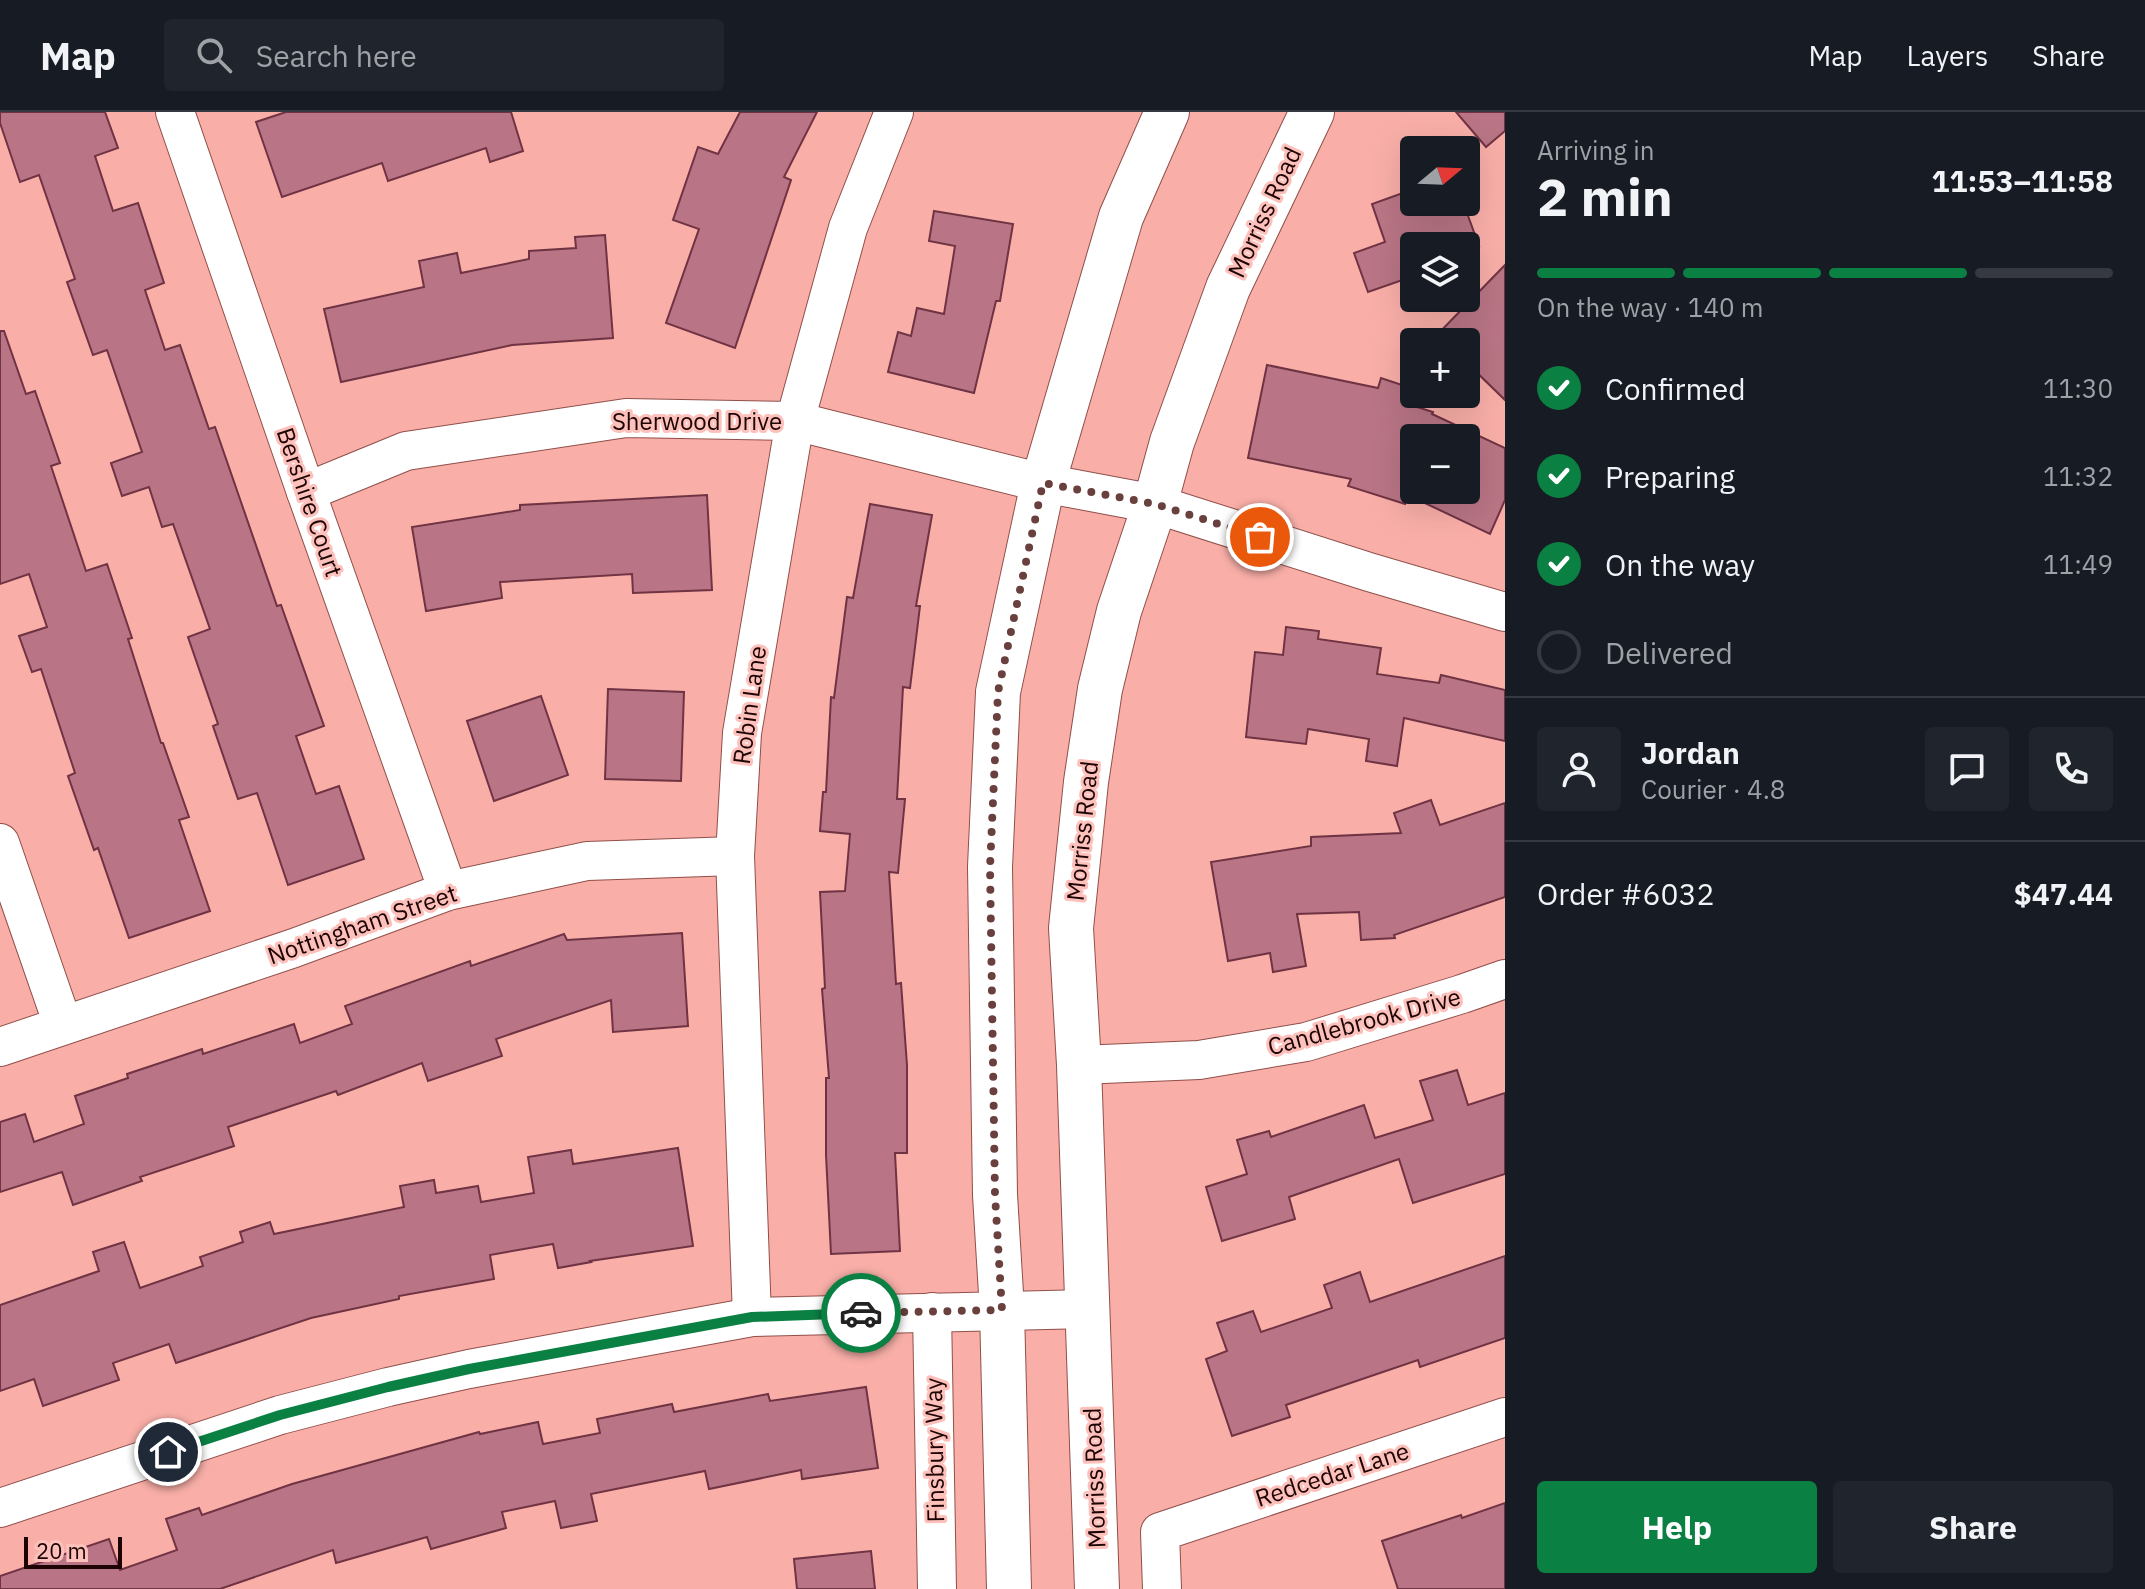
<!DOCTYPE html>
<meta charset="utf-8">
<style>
:root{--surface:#171b24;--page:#20242c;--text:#f1f3f6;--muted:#9ea1a6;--line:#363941;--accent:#0b8043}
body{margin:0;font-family:"IBM Plex Sans",sans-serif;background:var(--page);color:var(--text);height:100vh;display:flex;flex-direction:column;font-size:30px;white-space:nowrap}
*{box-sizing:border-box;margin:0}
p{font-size:26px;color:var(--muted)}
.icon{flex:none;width:44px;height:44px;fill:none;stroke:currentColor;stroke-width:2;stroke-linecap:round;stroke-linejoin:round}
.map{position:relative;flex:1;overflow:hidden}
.details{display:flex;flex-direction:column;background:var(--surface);width:640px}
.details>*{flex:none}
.needle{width:52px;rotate:71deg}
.fabs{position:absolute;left:1400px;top:24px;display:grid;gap:16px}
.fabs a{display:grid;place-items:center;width:80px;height:80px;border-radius:8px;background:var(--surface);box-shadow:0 8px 32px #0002;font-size:40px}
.scale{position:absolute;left:24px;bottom:20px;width:98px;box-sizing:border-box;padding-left:8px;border:4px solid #1c0404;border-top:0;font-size:22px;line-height:28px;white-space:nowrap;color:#1c0404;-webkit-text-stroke:6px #fdc0bb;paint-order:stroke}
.pin{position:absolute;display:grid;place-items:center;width:68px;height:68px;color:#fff;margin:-34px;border:4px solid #fff;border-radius:50%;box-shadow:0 2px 8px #0007}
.courier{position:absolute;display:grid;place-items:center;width:80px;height:80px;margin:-40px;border:6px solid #0b8043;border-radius:50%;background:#fff;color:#222;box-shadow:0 2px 10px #0007}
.head em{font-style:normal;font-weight:700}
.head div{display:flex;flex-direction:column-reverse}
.head{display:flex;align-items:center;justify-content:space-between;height:136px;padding:0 32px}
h1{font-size:52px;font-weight:700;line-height:60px}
.bar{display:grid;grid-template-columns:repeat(4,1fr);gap:12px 8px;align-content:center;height:96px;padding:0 32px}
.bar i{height:10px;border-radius:6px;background:var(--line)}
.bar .active{background:var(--accent)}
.bar p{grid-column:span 4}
.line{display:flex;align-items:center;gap:20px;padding:0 32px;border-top:2px solid var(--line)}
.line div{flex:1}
.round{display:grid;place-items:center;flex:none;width:84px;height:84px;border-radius:8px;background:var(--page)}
ol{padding:0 32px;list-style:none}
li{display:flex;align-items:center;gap:24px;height:88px}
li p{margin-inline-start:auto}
li .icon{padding:8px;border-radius:50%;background:var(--accent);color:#fff;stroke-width:4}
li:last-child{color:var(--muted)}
li i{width:44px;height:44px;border:4px solid var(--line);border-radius:50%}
.button{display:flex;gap:16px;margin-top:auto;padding:16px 32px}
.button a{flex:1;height:92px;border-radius:8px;background:var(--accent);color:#fff;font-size:32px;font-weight:700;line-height:92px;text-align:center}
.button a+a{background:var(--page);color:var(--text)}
header{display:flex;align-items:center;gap:48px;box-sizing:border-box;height:112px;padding:0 40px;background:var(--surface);border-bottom:2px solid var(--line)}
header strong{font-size:38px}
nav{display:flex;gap:44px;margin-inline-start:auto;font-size:28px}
.search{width:560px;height:72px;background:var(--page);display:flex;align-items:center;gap:20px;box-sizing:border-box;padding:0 28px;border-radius:8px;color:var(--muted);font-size:30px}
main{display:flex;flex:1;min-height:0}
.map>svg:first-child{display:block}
.building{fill:#b97585;stroke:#703343;stroke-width:2;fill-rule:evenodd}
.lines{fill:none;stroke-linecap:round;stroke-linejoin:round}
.minor-casing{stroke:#904f4a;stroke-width:40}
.secondary-casing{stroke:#904f4a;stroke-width:46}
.minor{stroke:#fff;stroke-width:38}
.secondary{stroke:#fff;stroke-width:44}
.done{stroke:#69403d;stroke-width:8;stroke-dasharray:0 14.4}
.route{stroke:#0b8043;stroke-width:10}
.labels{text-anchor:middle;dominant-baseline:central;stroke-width:6;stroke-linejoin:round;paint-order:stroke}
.street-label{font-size:24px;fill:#1c0404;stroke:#fdc0bb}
</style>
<header>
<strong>Map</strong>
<div class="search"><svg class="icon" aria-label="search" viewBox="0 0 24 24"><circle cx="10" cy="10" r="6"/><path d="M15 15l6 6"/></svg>Search here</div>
<nav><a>Map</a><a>Layers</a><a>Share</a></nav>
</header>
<main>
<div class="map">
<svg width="1505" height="1477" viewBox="0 0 1505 1477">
<rect width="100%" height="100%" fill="#f9afa8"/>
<g class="building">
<polygon points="0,0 105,0 118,36 95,44 113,99 138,91 164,171 145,178 165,238 180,233 209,317 215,315 277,494 281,493 324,614 296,624 316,682 339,674 364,747 288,773 257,681 238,687 213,614 218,612 188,525 210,517 173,412 162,415 149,375 122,384 111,351 142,340 107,238 93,243 67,170 75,167 39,63 20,70 0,11"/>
<polygon points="286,0 511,0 523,39 490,50 486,36 388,69 382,51 282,85 256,10"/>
<polygon points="740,0 817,0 784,65 791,68 735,236 666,211 699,117 673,108 698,35 718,42"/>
<polygon points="1456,0 1505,0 1505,19 1486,35"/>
<polygon points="1414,77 1414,90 1463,90 1479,134 1414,134 1414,164 1368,180 1354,141 1385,130 1372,92"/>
<polygon points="934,99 1013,112 1000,189 996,189 974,281 888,260 898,220 911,224 917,196 944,202 955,134 929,129"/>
<polygon points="605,123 613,226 512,233 341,270 324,197 424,175 419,149 457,141 461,161 529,147 529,139 576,136 575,125"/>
<polygon points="1505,153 1505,288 1466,250 1466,230 1430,230"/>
<polygon points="0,219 4,219 26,282 35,279 60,351 51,354 86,459 107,452 132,526 128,527 161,631 163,631 189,705 179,708 210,799 129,826 98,736 94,738 68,664 75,661 41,557 32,560 19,524 47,515 29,462 0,472"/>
<path d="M1267 253 1378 276 1381 266 1414 277V282H1418L1414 294 1433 300 1432 302 1505 336V388L1490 422 1408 383 1405 392 1348 374 1351 367 1248 346ZM1414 326H1466V378H1414Z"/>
<polygon points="707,383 712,478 633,481 632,462 500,470 502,486 426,499 412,415 520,398 520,393"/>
<polygon points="870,392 932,403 916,494 920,494 910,576 903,575 897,687 905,687 898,761 889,760 896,872 901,871 907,953 907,1041 895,1041 900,1139 831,1142 826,1043 826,966 829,966 822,877 825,876 820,780 845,779 850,722 820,719 823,680 826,680 831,585 834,586 847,485 853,486"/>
<polygon points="1286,515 1319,519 1318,527 1381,536 1377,562 1439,571 1441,563 1505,578 1505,629 1404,606 1397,654 1366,649 1369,627 1308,617 1306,632 1246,625 1255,540 1283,543"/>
<polygon points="608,577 684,580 681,669 605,667"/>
<polygon points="541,584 568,663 494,689 467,609"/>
<polygon points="1431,688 1440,713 1505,691 1505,785 1394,823 1395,826 1361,828 1359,800 1297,802 1306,854 1273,860 1270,841 1228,849 1211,750 1311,734 1311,725 1401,721 1394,701"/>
<polygon points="682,821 688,914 613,920 611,888 496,927 502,944 428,969 422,951 338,983 336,979 228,1015 234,1034 140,1065 142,1069 73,1093 62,1060 0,1080 0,1010 25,1002 34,1030 84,1012 75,984 128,966 127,962 202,937 203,942 294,912 300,931 352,912 345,894 470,849 471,854 564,822 567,828"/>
<polygon points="1457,958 1468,993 1505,981 1505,1062 1413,1091 1399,1047 1289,1085 1295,1107 1222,1129 1206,1075 1247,1062 1237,1028 1269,1019 1271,1025 1364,993 1375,1026 1433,1008 1420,969"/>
<polygon points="678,1036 693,1134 590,1149 591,1150 558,1156 553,1132 490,1143 494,1167 399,1184 399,1187 311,1206 176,1251 169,1232 113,1251 119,1268 43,1294 34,1267 0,1279 0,1193 99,1159 93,1140 124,1130 140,1176 203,1154 200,1145 243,1130 240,1120 270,1110 274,1122 404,1095 400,1074 434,1068 436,1081 478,1074 481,1090 534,1081 528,1045 571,1038 573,1052"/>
<polygon points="1505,1144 1505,1226 1420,1255 1418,1248 1286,1293 1290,1305 1232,1324 1206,1247 1227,1239 1217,1211 1253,1199 1261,1220 1332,1196 1324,1173 1360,1160 1370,1190"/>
<polygon points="866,1275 878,1356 802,1367 801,1358 709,1377 705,1359 591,1382 597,1409 561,1416 555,1389 502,1400 506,1416 431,1437 427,1425 336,1451 333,1438 220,1477 0,1477 0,1464 109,1427 120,1458 177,1438 166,1407 199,1396 202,1403 292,1372 479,1320 480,1322 538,1310 543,1332 600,1321 597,1307 672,1292 674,1300 768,1282 770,1289"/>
<polygon points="1505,1391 1505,1477 1398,1477 1382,1429 1461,1403 1462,1406"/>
<polygon points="871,1439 875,1477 797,1477 794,1447"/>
</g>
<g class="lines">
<g class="minor-casing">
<g id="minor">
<polyline points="175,0 306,380 448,779"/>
<polyline points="306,380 406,339 626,306 795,309 1043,371 1155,392 1369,460 1505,500"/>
<polyline points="0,731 63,913"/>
<polyline points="0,935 294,836 448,779 587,749 735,744"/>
<polyline points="1079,953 1199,948 1306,930 1462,882 1505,867"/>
<polyline points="932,1200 937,1477"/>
<polyline points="752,1205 735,744 742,621 795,309 848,116 894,0"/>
<polyline points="0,1396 280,1303 388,1275 469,1257 752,1205 1088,1197"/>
<polyline points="1162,1477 1160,1420 1505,1305"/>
</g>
</g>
<g class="secondary-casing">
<g id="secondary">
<polyline points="1009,1477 1002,1198 995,1083 990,755 998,580 1043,371 1121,105 1167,0"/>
<polyline points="1097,1477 1079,953 1071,816 1086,670 1100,577 1119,499 1155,392 1172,330 1228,176 1312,0"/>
</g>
</g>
<use href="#minor" class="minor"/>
<use href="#secondary" class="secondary"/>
</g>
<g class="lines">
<polyline class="done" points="861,1201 1002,1198 995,1083 990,755 998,580 1043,371 1155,392 1260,425"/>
<polyline class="route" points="168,1340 280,1303 388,1275 469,1257 752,1205 861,1201"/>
</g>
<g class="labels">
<g class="street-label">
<text transform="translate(1264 100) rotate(-65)">Morriss Road</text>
<text x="697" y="309">Sherwood Drive</text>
<text transform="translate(310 390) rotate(71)">Bershire Court</text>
<text transform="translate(749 593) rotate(-82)">Robin Lane</text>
<text transform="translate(1082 719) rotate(-84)">Morriss Road</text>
<text transform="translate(362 812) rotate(-19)">Nottingham Street</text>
<text transform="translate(1364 909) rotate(-15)">Candlebrook Drive</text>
<text transform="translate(934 1338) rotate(-91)">Finsbury Way</text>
<text transform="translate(1332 1362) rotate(-18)">Redcedar Lane</text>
<text transform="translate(1094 1366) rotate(-92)">Morriss Road</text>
</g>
</g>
</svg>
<div class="fabs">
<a><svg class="needle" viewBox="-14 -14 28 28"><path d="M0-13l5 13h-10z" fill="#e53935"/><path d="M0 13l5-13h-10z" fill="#9ea1a6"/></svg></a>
<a><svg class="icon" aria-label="layers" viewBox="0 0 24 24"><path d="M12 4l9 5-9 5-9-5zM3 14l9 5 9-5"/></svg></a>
<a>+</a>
<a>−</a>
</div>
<div class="scale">20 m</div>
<div class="pin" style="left:1260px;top:425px;background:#ea580c"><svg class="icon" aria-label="bag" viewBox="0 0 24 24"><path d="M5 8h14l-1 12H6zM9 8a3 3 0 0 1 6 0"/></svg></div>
<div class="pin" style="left:168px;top:1340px;background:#1f2937"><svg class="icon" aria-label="home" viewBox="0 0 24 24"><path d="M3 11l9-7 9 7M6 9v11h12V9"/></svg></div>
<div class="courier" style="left:861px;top:1201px"><svg class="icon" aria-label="car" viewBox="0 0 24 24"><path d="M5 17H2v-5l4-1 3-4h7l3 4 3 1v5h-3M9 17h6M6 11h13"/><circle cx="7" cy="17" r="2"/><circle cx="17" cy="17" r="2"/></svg></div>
</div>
<section class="details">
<div class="head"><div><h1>2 min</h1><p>Arriving in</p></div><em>11:53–11:58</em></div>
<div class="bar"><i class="active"></i><i class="active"></i><i class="active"></i><i></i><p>On the way · 140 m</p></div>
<ol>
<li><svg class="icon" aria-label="check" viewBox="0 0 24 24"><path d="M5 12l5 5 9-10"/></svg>Confirmed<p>11:30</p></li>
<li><svg class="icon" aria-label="check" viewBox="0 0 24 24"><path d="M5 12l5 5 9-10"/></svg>Preparing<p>11:32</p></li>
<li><svg class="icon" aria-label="check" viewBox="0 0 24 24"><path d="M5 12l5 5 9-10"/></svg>On the way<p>11:49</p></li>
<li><i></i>Delivered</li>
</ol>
<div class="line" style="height:144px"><a class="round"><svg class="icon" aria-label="person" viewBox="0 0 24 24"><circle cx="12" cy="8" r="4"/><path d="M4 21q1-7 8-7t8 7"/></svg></a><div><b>Jordan</b><p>Courier · 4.8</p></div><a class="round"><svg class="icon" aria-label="chat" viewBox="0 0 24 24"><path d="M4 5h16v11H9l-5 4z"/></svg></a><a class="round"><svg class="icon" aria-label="phone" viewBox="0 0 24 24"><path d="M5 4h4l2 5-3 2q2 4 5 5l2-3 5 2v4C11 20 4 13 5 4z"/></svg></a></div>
<div class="line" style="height:104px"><div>Order #6032</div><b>$47.44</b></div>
<div class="button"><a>Help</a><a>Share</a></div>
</section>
</main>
